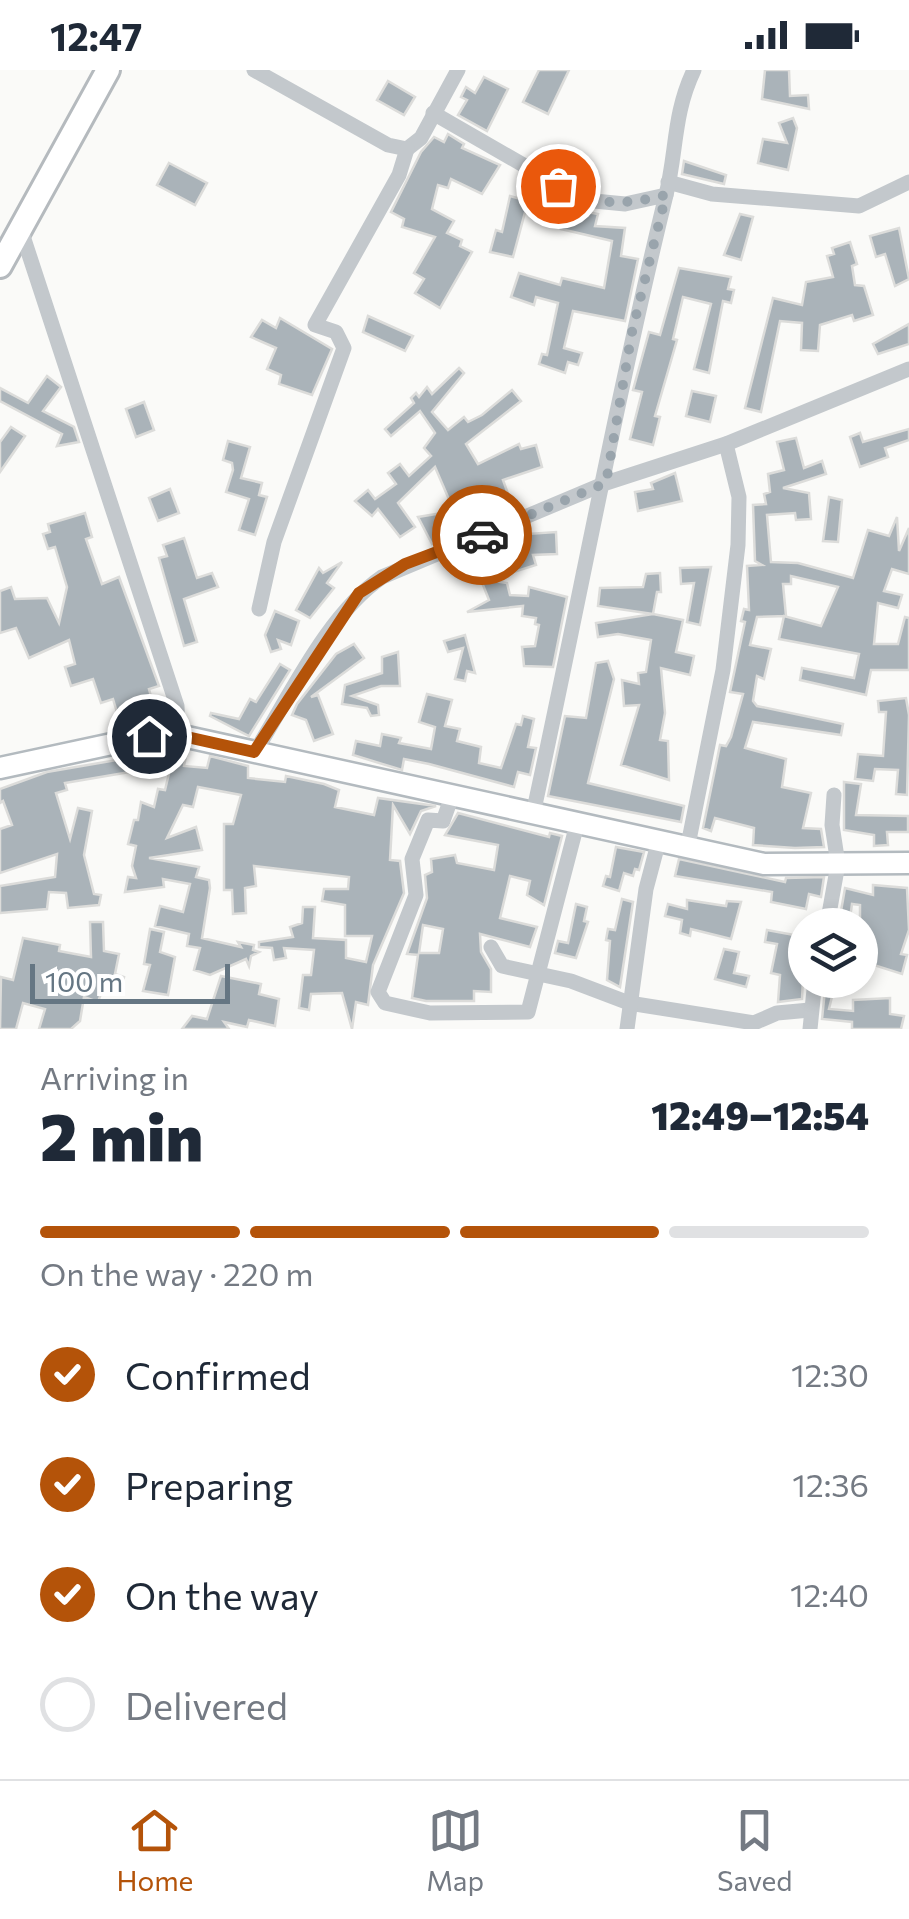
<!DOCTYPE html>
<meta charset="utf-8">
<style>
:root{--surface:#fff;--page:#f2f2f3;--text:#1f2937;--muted:#747a83;--line:#e0e1e3;--accent:#b45309}
body{margin:0;font-family:Commissioner,sans-serif;background:var(--page);color:var(--text);height:100vh;display:flex;flex-direction:column;font-size:38px;white-space:nowrap}
*{box-sizing:border-box;margin:0}
p{font-size:32px;color:var(--muted)}
.icon{flex:none;width:55px;height:55px;fill:none;stroke:currentColor;stroke-width:2;stroke-linecap:round;stroke-linejoin:round}
.map{position:relative;height:959px;overflow:hidden}
.side{display:flex;flex-direction:column;background:var(--surface);flex:1}
.side>*{flex:none}
.tools{position:absolute;left:788px;top:838px;display:grid;gap:20px}
.tools a{display:grid;place-items:center;width:90px;height:90px;border-radius:50%;background:var(--surface);box-shadow:0 5px 15px #0003;font-size:50px}
.scale{position:absolute;left:30px;bottom:25px;width:200px;box-sizing:border-box;padding-left:10px;border:5px solid #657683;border-top:0;font-size:28px;line-height:35px;white-space:nowrap;color:#657683;-webkit-text-stroke:8px #fff;paint-order:stroke}
.pin{position:absolute;display:grid;place-items:center;width:85px;height:85px;color:#fff;margin:-42px;border:5px solid #fff;border-radius:50%;box-shadow:0 2px 10px #0007}
.courier{position:absolute;display:grid;place-items:center;width:100px;height:100px;margin:-50px;border:8px solid #b45309;border-radius:50%;background:#fff;color:#222;box-shadow:0 2px 12px #0007}
.headline em{font-style:normal;font-weight:800}
.headline div{display:flex;flex-direction:column-reverse}
.headline{display:flex;align-items:center;justify-content:space-between;height:170px;padding:0 40px}
h1{font-size:65px;font-weight:800;line-height:75px}
.bar{display:grid;grid-template-columns:repeat(4,1fr);gap:15px 10px;align-content:center;height:120px;padding:0 40px}
.bar i{height:12px;border-radius:8px;background:var(--line)}
.bar .current{background:var(--accent)}
.bar p{grid-column:span 4}
ol{padding:0 40px;list-style:none}
li{display:flex;align-items:center;gap:30px;height:110px}
li p{margin-inline-start:auto}
li .icon{padding:10px;border-radius:50%;background:var(--accent);color:#fff;stroke-width:4}
li:last-child{color:var(--muted)}
li i{width:55px;height:55px;border:5px solid var(--line);border-radius:50%}
.status{display:flex;justify-content:space-between;align-items:center;height:70px;padding:0 50px;background:var(--surface);direction:ltr}
.status svg{height:28px;fill:currentColor}
.menu{display:flex;justify-content:space-around;align-items:center;height:140px;border-top:2px solid var(--line);background:var(--surface);font-size:28px;color:var(--muted)}
.menu a{display:grid;justify-items:center;gap:5px}
.menu .current{color:var(--accent)}
.map>svg:first-child{display:block}
.building{fill:#aab3b9;stroke:#dcdcda;stroke-width:2.5;fill-rule:evenodd}
.lines{fill:none;stroke-linecap:round;stroke-linejoin:round}
.secondary-casing{stroke:#b3babf;stroke-width:25}
.primary-casing{stroke:#b5babe;stroke-width:28}
.street{stroke:#c3c8cc;stroke-width:15}
.secondary{stroke:#fff;stroke-width:20}
.primary{stroke:#fff;stroke-width:22}
.done{stroke:#99a4ac;stroke-width:10;stroke-dasharray:0 18}
.route{stroke:#b45309;stroke-width:12}
</style>
<div class="status"><b>12:47</b><svg viewBox="0 0 49 12"><path d="M0 12V9h3v3zM5 12V6h3v6zM10 12V3h3v9zM15 12V0h3v12zM26 1h20v11H26zM47 4h2v5h-2z"/></svg></div>
<div class="map">
<svg width="909" height="959" viewBox="0 0 909 959">
<rect width="100%" height="100%" fill="#fafaf8"/>
<g class="building">
<polygon points="539,0 569,0 548,44 523,32"/>
<polygon points="765,0 789,0 790,26 808,25 809,39 762,29"/>
<polygon points="484,7 508,19 487,61 458,45 467,30 461,27 466,17 475,23"/>
<polygon points="388,11 415,27 404,45 377,30"/>
<polygon points="793,48 797,58 788,100 758,93 763,69 787,73 779,53"/>
<polygon points="448,64 464,74 462,78 500,95 482,124 451,109 448,118 438,115 432,139 454,151 447,163 462,170 460,176 472,182 440,238 415,223 424,209 414,203 435,167 402,157 404,149 391,142 421,82 434,67 444,72"/>
<polygon points="684,91 726,105 724,114 682,104"/>
<polygon points="169,93 207,113 195,135 157,115"/>
<polygon points="510,126 528,131 513,187 490,182 496,160 502,162"/>
<polygon points="566,138 598,144 595,156 625,158 621,186 638,189 625,251 573,241 564,278 582,283 578,295 568,292 565,303 539,294 542,284 547,285 558,233 536,227 534,235 511,227 519,203 560,215 562,208 604,218 612,171 561,159"/>
<polygon points="740,144 753,147 741,190 724,185"/>
<polygon points="899,158 909,209 895,216 885,184 876,187 870,166"/>
<polygon points="850,172 857,194 852,196 855,215 864,216 873,245 854,251 852,245 820,255 818,281 801,280 802,253 780,251 761,342 745,338 773,228 802,235 806,212 833,207 827,186 834,184 832,178"/>
<polygon points="679,198 731,207 728,219 734,220 731,233 723,231 709,303 694,299 711,234 683,227 673,269 677,270 655,346 660,347 653,375 630,369 642,322 633,320 649,262 660,265"/>
<polygon points="368,246 413,266 405,281 363,262"/>
<polygon points="280,248 332,279 312,325 279,314 281,305 267,299 276,278 251,267 262,250 276,258"/>
<polygon points="909,254 909,274 878,284 873,274"/>
<polygon points="459,298 464,303 432,342 448,360 464,347 468,352 482,345 512,320 521,331 466,374 478,394 519,374 521,379 536,375 542,397 503,410 508,424 475,435 483,452 462,461 459,454 437,462 441,468 432,474 418,447 454,441 435,397 398,433 415,457 400,467 378,439 372,446 355,431 368,420 375,429 396,414 388,403 400,394 409,406 431,386 424,378 435,363 420,341 391,366 385,359 414,333 411,328 416,323 419,327 427,317 432,324"/>
<polygon points="47,306 61,317 43,341 74,357 79,372 57,376 62,364 0,331 0,318 28,333"/>
<polygon points="692,321 716,326 710,352 686,346"/>
<polygon points="144,332 154,360 136,367 126,339"/>
<polygon points="11,357 25,366 0,402 0,372"/>
<polygon points="909,359 909,370 885,378 888,387 860,397 850,367 860,363 863,372"/>
<polygon points="796,368 804,398 822,391 826,404 783,418 809,423 811,449 796,450 795,443 767,445 771,492 798,493 853,508 868,460 889,466 897,447 899,481 909,458 909,504 892,499 884,521 902,525 898,538 878,533 874,574 898,574 905,547 909,548 909,600 871,600 866,625 800,610 802,598 854,608 859,584 779,569 784,546 821,556 838,517 791,506 791,514 783,514 786,546 757,547 750,575 771,579 764,609 757,606 753,631 757,636 843,654 841,665 753,652 745,678 786,689 782,717 811,723 803,758 821,759 824,777 795,778 753,775 754,758 715,748 711,761 703,758 720,675 726,676 731,667 743,624 730,622 745,552 741,551 744,539 749,540 747,496 762,495 755,491 753,435 766,434 764,424 770,422 768,404 784,400 777,372"/>
<polygon points="228,371 250,377 241,408 262,413 259,425 267,427 255,465 239,460 249,429 226,422 233,400 232,393 223,390"/>
<polygon points="675,403 682,431 638,441 635,422 653,419 651,413"/>
<polygon points="170,419 179,443 158,451 149,428"/>
<polygon points="829,427 842,430 838,472 823,471"/>
<polygon points="85,443 92,467 86,469 102,514 119,507 159,616 149,619 153,634 119,649 113,629 101,633 93,609 71,616 65,597 75,594 69,570 29,588 16,558 0,563 0,521 11,517 15,529 47,528 59,553 67,517 55,477 48,479 43,464 50,462 48,454"/>
<polygon points="527,460 528,464 556,462 557,484 533,485 536,495 488,510 507,513 510,525 528,526 529,517 567,527 553,597 524,596 522,577 535,576 539,555 535,554 536,548 522,546 523,536 467,542 489,530 471,485 491,481 490,475 497,471"/>
<polygon points="184,468 197,508 212,503 218,517 184,529 197,572 184,576 159,488 167,486 163,475"/>
<polygon points="342,492 327,513 334,518 310,548 296,540 319,498 323,503"/>
<polygon points="711,497 700,555 687,552 694,513 681,514 680,498"/>
<polygon points="660,503 661,522 657,522 653,544 683,550 676,582 694,586 690,605 661,598 665,643 660,670 668,671 669,710 621,695 639,635 624,636 622,610 639,614 638,603 646,602 651,570 618,564 598,567 596,553 653,544 598,536 600,518 643,517 646,504"/>
<polygon points="275,541 299,551 291,575 278,570 281,579 271,582 265,565"/>
<polygon points="465,565 475,603 467,601 465,611 455,609 463,578 448,582 444,571"/>
<polygon points="354,574 364,588 311,627 318,625 333,664 314,671 306,650 292,645 297,634 336,584"/>
<polygon points="398,582 400,616 381,616 352,626 378,635 379,645 371,646 367,638 342,634 345,615 382,603 382,587"/>
<polygon points="608,591 614,609 588,713 684,736 681,752 548,726 565,646 586,648 596,593"/>
<polygon points="280,594 290,600 249,666 210,646 211,643 239,649 250,629 256,632"/>
<polygon points="427,624 452,630 445,656 460,659 457,671 481,677 479,693 501,698 516,654 521,655 523,646 534,649 528,677 536,678 530,705 518,702 514,717 429,694 404,689 402,700 353,685 356,671 380,676 382,664 401,668 399,673 431,679 435,657 419,652"/>
<polygon points="906,628 909,645 907,725 896,724 898,700 875,699 873,711 855,709 858,684 883,686 886,642 879,642 878,631"/>
<polygon points="169,681 186,686 184,696 207,698 210,686 248,696 248,708 285,712 286,706 324,714 339,720 335,737 374,745 378,728 436,736 421,741 410,764 393,735 390,790 400,791 404,823 373,895 368,935 356,932 352,959 342,923 311,924 309,940 299,938 303,905 311,905 314,880 284,878 286,888 274,890 272,878 259,877 259,872 293,867 290,857 302,853 303,837 315,837 313,868 346,870 346,888 366,892 372,866 345,866 345,835 322,831 324,819 348,819 349,807 254,796 256,816 245,818 246,843 233,844 232,820 224,820 224,754 233,754 241,725 198,717 193,737 183,735 167,768 196,757 202,780 149,788 199,797 196,807 209,810 210,818 202,868 241,877 238,872 254,875 253,880 259,882 251,886 249,896 246,889 210,905 194,900 200,878 187,876 189,864 155,856 160,836 183,842 190,814 163,809 164,817 125,822 128,807 136,808 132,796 136,776 128,774 134,750 138,750 141,732 154,737 158,719 165,720 171,695 65,713 67,720 56,723 70,769 78,738 92,741 84,785 94,824 101,825 99,835 68,838 66,823 49,822 47,839 0,843 0,816 55,807 57,784 0,803 0,759 12,755 3,731 0,733 0,719 47,702"/>
<polygon points="844,712 861,714 856,745 908,746 908,762 887,762 888,775 874,776 874,765 844,760"/>
<path d="M458 743 549 767 550 763 562 766 544 835 527 825 530 811 510 806 500 848 537 857 530 877 480 864 481 882 491 899V922L474 921V931H426L412 928 418 885 407 884 427 828 425 805 432 802 431 789 455 785 457 793 494 800 498 775 445 765ZM423 855 443 859 439 883H419Z"/>
<polygon points="616,777 644,782 639,800 635,799 633,806 624,803 619,821 603,816 606,806 610,807"/>
<polygon points="679,789 785,812 786,808 824,807 821,827 809,824 806,839 771,832 772,822 675,806"/>
<polygon points="873,815 907,818 909,860 901,884 907,885 902,904 861,891 867,862 860,860 860,835 852,834 850,848 840,847 845,818 873,825"/>
<polygon points="622,829 633,832 620,917 607,910 610,871 606,870 608,859 615,860"/>
<polygon points="687,830 726,836 727,831 741,832 731,869 691,859 690,866 680,863 682,850 665,846 668,834 687,839"/>
<polygon points="576,834 587,837 584,851 588,852 576,888 555,883 558,871 568,873"/>
<polygon points="90,852 103,852 104,881 119,884 115,904 124,907 120,923 103,918 98,932 84,927 80,951 71,959 39,959 45,939 23,933 16,959 0,959 1,907 13,910 23,868 60,875 59,881 91,887"/>
<polygon points="150,859 164,862 160,882 175,887 168,925 143,921 150,895 144,894"/>
<polygon points="767,860 805,867 802,929 778,932 780,905 771,903 777,874 765,872"/>
<polygon points="724,879 739,882 734,903 749,906 746,917 715,909"/>
<polygon points="221,906 261,914 259,924 279,929 275,956 249,950 247,957 224,952 229,959 182,959 192,946 207,949"/>
<polygon points="826,910 836,910 829,939 853,941 853,930 890,928 890,944 904,946 901,959 852,959 852,952 822,949"/>
</g>
<g class="lines">
<g class="secondary-casing">
<polyline id="secondary" points="0,698 149,666 178,665 764,794 909,793"/>
</g>
<g class="primary-casing">
<polyline id="primary" points="0,196 108,0"/>
</g>
<g class="street">
<polyline points="254,0 388,75 407,79 421,68 458,0"/>
<polyline points="433,43 584,130 625,134 666,125"/>
<polyline points="668,112 712,124 859,136 909,112"/>
<polyline points="20,157 177,636 178,665"/>
<polyline points="259,539 274,472 344,278 336,262 315,255 399,105 407,79"/>
<path d="M255 682C290 626 327 545 382 507L606 413 726 374 909 299"/>
<polyline points="452,726 443,751 428,750 412,789 416,825 378,922 385,933 430,943 528,942 577,754"/>
<path d="M533 744C578 538 616 330 666 125 677 80 673 44 694 0"/>
<polyline points="688,775 723,600 738,475 739,427 726,374"/>
<polyline points="827,855 838,794 832,755 834,725"/>
<polyline points="491,877 502,896 571,911 629,933 754,953 777,943 810,940"/>
<polyline points="627,959 646,819 659,770"/>
<polyline points="810,959 815,910"/>
</g>
<use href="#secondary" class="secondary"/>
<use href="#primary" class="primary"/>
</g>
<g class="lines">
<path class="done" d="M482 465 606 413 632 262 666 125C624 135 597 137 558 116"/>
<polyline class="route" points="149,666 178,665 254,682 359,523 405,494 482,465"/>
</g>
</svg>
<div class="tools">
<a><svg class="icon" aria-label="layers" viewBox="0 0 24 24"><path d="M12 4l9 5-9 5-9-5zM3 14l9 5 9-5"/></svg></a>
</div>
<div class="scale">100 m</div>
<div class="pin" style="left:558px;top:116px;background:#ea580c"><svg class="icon" aria-label="bag" viewBox="0 0 24 24"><path d="M5 8h14l-1 12H6zM9 8a3 3 0 0 1 6 0"/></svg></div>
<div class="pin" style="left:149px;top:666px;background:#1f2937"><svg class="icon" aria-label="home" viewBox="0 0 24 24"><path d="M3 11l9-7 9 7M6 9v11h12V9"/></svg></div>
<div class="courier" style="left:482px;top:465px"><svg class="icon" aria-label="car" viewBox="0 0 24 24"><path d="M5 17H2v-5l4-1 3-4h7l3 4 3 1v5h-3M9 17h6M6 11h13"/><circle cx="7" cy="17" r="2"/><circle cx="17" cy="17" r="2"/></svg></div>
</div>
<section class="side">
<div class="headline"><div><h1>2 min</h1><p>Arriving in</p></div><em>12:49–12:54</em></div>
<div class="bar"><i class="current"></i><i class="current"></i><i class="current"></i><i></i><p>On the way · 220 m</p></div>
<ol>
<li><svg class="icon" aria-label="check" viewBox="0 0 24 24"><path d="M5 12l5 5 9-10"/></svg>Confirmed<p>12:30</p></li>
<li><svg class="icon" aria-label="check" viewBox="0 0 24 24"><path d="M5 12l5 5 9-10"/></svg>Preparing<p>12:36</p></li>
<li><svg class="icon" aria-label="check" viewBox="0 0 24 24"><path d="M5 12l5 5 9-10"/></svg>On the way<p>12:40</p></li>
<li><i></i>Delivered</li>
</ol>
</section>
<nav class="menu">
<a class="current"><svg class="icon" aria-label="home" viewBox="0 0 24 24"><path d="M3 11l9-7 9 7M6 9v11h12V9"/></svg>Home</a>
<a><svg class="icon" aria-label="map" viewBox="0 0 24 24"><path d="M3 6l6-2 6 2 6-2v14l-6 2-6-2-6 2zM9 4v14M15 6v14"/></svg>Map</a>
<a><svg class="icon" aria-label="saved" viewBox="0 0 24 24"><path d="M7 4h10v16l-5-4-5 4z"/></svg>Saved</a>
</nav>
